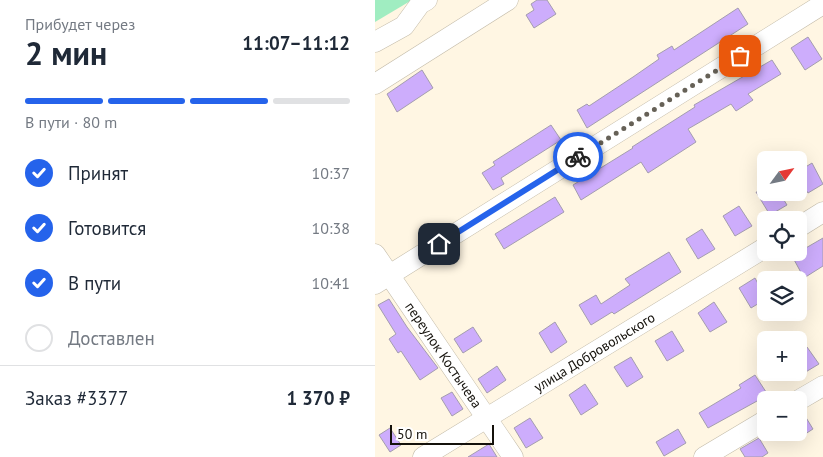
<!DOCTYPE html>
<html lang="ru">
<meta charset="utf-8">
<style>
:root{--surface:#fff;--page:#f2f2f3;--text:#1f2937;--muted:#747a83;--line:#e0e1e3;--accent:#2563eb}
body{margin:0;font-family:"PT Sans",sans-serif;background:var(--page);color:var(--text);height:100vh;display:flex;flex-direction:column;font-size:19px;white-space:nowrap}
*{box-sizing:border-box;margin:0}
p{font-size:16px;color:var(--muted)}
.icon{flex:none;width:28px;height:28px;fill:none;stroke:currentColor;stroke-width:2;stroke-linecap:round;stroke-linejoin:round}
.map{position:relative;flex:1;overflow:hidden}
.side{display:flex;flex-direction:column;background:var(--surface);width:375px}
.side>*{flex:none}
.needle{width:32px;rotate:57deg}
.fabs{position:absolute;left:382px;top:151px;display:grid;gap:10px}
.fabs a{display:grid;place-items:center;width:50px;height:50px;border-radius:8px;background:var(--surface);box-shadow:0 5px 20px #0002;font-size:25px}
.scale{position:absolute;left:15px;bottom:12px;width:104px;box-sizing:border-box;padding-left:5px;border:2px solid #14110b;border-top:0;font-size:14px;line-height:18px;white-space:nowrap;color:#14110b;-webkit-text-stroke:4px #fff;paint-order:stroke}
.pin{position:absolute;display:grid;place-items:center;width:42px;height:42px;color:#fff;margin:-21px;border-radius:10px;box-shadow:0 2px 8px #0006}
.courier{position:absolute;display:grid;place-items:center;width:50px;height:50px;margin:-25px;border:4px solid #2563eb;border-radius:50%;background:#fff;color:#222;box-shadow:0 1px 6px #0007}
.head em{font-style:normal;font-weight:700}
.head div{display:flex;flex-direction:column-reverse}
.head{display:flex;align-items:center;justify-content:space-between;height:85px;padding:0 25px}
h1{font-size:32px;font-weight:700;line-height:38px}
.bar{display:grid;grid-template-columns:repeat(4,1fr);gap:8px 5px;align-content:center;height:60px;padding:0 25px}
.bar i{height:6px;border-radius:4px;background:var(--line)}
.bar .selected{background:var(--accent)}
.bar p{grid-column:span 4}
.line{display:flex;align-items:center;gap:12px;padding:0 25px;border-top:1px solid var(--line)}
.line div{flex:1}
ol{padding:0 25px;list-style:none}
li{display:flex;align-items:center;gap:15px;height:55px}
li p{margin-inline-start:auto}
li .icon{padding:5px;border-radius:50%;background:var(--accent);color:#fff;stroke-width:4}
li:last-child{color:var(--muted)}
li i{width:28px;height:28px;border:2px solid var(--line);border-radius:50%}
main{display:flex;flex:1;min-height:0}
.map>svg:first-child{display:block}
.green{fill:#a0edc1}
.building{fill:#cdadfc;stroke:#a49daf}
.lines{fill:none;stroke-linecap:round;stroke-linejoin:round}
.minor-casing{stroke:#c3bba9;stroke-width:21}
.minor{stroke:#fff;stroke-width:20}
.done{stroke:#666157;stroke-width:5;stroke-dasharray:0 9}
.route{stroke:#2563eb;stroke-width:6}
.labels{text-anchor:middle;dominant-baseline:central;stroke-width:4;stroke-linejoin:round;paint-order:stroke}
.street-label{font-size:14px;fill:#14110b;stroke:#fff}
</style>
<main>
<section class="side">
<div class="head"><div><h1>2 мин</h1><p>Прибудет через</p></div><em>11:07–11:12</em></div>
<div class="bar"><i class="selected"></i><i class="selected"></i><i class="selected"></i><i></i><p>В пути · 80 m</p></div>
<ol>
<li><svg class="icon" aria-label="check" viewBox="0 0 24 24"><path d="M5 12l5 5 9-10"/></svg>Принят<p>10:37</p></li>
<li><svg class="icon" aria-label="check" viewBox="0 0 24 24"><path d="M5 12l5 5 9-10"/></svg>Готовится<p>10:38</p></li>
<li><svg class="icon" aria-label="check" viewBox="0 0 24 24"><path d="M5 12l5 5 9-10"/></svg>В пути<p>10:41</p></li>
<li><i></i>Доставлен</li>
</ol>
<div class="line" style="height:65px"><div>Заказ #3377</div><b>1 370 ₽</b></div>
</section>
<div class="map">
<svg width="448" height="457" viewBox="0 0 448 457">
<rect width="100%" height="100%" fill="#fff6e3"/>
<polygon class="green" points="0,0 37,0 0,22"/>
<g class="building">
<polygon points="162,0 172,0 181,14 159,28 151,15 159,10 156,4"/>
<polygon points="363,8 373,24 212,128 202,110 212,104 214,106 258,77 284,59 282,55 297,46 299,50"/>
<polygon points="433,37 447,59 430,70 416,48"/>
<polygon points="397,60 406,74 373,94 378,100 361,111 356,104 313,129 321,142 273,173 266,162 206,200 198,185 258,148 257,147 320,107 319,105"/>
<polygon points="47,70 58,88 22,112 12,94"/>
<polygon points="176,125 186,140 126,178 129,184 118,190 107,173 120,165 118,162"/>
<polygon points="437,163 448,184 433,193 424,179 424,171"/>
<polygon points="381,192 404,192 412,205 395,215"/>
<polygon points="180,197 189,212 129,249 120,234"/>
<polygon points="364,206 377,226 360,236 348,216"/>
<polygon points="327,229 340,249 323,259 311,239"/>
<polygon points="448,238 448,266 429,278 417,256"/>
<polygon points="294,252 306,272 239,314 237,312 216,325 204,305 221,295 226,304 255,285 250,279"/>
<polygon points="380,278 391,299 376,308 364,288"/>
<polygon points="14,299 32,327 63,368 45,380 26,351 23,353 14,339 21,334 3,305"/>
<polygon points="339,302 352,322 335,332 323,313"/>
<polygon points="180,322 192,342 176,353 164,333"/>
<polygon points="98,327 107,341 88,353 79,339"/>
<polygon points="297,331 309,351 292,361 280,341"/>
<polygon points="432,347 444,364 424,376 424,352"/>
<polygon points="256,357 268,377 252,387 239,367"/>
<polygon points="122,366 131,380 112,393 103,379"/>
<polygon points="380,375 393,395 333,428 324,413 366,388 364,385"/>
<polygon points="210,384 223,404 206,415 194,395"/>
<polygon points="77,392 88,409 77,416 66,398"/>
<polygon points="427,411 438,429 424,438 424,412"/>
<polygon points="155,418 168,438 151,448 139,428"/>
<polygon points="15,428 26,445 15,452 4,435"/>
<polygon points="303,429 311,443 289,456 281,442"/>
<polygon points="384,438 393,453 387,457 370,457 365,449"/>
<polygon points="114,444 122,457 93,457"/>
</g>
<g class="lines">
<g class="minor-casing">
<g id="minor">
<polyline points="0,42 29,26 45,4 52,0"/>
<polyline points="0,84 133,0"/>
<polyline points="424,227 448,212"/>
<path id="s1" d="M0 254 138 457"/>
<polyline points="0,284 448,4"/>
<polyline points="424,400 448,386"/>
<path id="s2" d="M48 457 391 247"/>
<polyline points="329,457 391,420"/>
</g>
</g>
<use href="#minor" class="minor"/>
</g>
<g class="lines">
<polyline class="done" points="203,157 365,56"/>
<polyline class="route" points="64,244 203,157"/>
</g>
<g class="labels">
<g class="street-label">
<text stroke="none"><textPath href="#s2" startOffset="201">улица Добровольского</textPath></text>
<text stroke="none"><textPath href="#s1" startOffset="122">переулок Костычева</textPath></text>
</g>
</g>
</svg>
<div class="fabs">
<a><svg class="needle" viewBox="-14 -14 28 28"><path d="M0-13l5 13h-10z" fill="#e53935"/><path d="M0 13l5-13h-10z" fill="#747a83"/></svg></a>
<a><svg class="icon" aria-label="locate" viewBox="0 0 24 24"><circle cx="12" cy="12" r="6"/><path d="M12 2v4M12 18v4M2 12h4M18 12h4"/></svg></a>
<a><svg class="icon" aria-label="layers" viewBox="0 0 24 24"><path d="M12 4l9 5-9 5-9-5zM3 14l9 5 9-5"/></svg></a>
<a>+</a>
<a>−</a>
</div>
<div class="scale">50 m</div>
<div class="pin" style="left:365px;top:56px;background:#ea580c"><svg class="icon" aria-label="bag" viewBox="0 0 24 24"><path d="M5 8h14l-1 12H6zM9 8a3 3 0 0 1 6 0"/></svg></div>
<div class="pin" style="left:64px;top:244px;background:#1f2937"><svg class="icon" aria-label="home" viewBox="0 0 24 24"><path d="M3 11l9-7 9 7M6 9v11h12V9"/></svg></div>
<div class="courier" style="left:203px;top:157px"><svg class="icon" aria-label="bike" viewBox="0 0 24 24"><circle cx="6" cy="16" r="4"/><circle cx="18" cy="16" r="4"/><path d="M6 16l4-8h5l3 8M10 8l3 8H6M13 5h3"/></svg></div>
</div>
</main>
